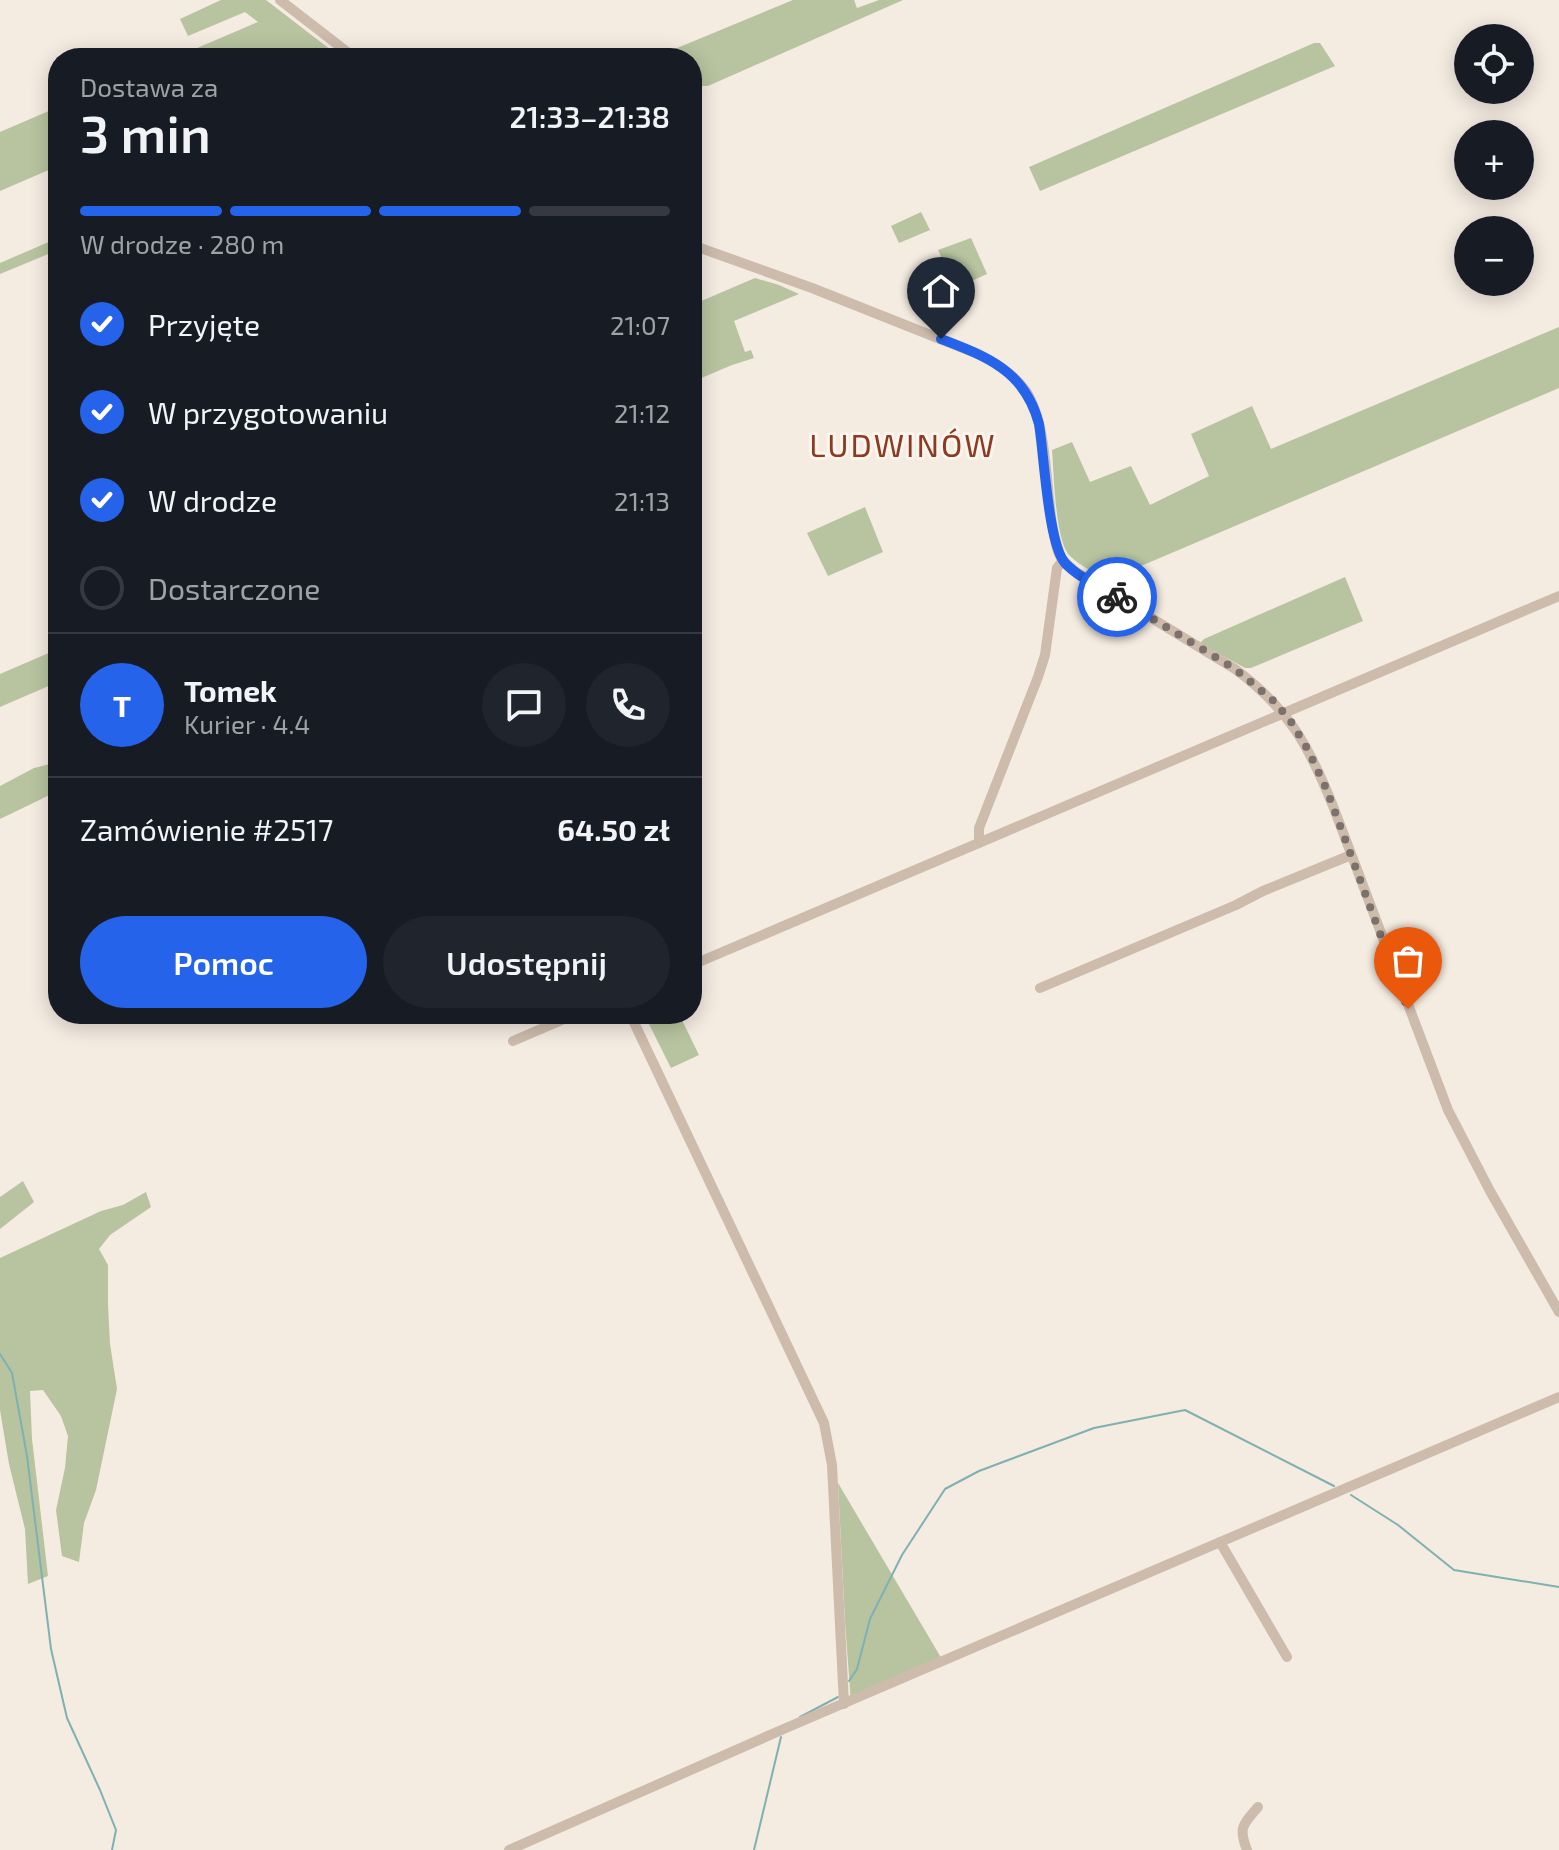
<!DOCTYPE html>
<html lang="pl">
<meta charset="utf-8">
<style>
:root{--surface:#171b24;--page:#20242c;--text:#f1f3f6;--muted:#9ea1a6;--line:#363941;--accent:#2563eb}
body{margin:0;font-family:"Exo 2",sans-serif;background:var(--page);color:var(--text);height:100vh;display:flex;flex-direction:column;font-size:30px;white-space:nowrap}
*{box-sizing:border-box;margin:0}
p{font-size:26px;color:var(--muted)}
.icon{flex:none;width:44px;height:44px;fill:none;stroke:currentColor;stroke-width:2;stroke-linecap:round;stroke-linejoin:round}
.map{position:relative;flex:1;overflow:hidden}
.panel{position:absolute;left:48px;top:48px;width:654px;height:976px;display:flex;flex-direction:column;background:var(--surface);border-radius:32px;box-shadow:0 4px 20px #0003}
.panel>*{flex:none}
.tools{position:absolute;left:1454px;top:24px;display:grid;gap:16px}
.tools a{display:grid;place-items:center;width:80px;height:80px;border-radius:50%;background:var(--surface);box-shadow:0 4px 20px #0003;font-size:40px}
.pin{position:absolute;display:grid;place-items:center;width:68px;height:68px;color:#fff;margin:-82px -34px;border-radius:50% 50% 50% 0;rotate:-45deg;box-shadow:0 0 8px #0007}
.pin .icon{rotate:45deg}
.courier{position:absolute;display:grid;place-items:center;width:80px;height:80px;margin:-40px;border:6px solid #2563eb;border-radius:50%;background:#fff;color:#222;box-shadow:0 2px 10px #0007}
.headline em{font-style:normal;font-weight:600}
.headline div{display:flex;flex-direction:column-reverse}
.headline{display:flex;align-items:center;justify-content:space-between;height:136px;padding:0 32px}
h1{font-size:52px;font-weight:600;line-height:60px}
.bar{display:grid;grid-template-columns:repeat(4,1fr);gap:12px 8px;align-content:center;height:96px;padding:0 32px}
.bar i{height:10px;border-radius:6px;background:var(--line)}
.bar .on{background:var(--accent)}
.bar p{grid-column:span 4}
.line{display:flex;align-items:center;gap:20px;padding:0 32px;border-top:2px solid var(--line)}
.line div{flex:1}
.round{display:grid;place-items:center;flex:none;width:84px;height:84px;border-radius:42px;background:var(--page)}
ol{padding:0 32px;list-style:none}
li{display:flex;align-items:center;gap:24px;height:88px}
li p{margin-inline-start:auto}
li .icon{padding:8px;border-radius:50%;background:var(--accent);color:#fff;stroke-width:4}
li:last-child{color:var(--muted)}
li i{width:44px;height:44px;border:4px solid var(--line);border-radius:50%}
.primary-button{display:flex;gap:16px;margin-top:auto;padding:16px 32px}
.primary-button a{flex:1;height:92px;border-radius:48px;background:var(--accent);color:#fff;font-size:32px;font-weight:600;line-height:92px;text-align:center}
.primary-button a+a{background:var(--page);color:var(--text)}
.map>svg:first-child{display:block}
.green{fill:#b8c4a0}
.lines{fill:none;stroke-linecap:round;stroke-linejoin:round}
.stream{stroke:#7fb0b2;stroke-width:2}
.minor{stroke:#cdbbac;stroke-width:10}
.done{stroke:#7c716b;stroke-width:8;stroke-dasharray:0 14.4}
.route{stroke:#2563eb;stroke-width:10}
.labels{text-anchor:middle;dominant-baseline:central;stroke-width:6;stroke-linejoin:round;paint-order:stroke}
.quarter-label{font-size:32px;letter-spacing:2px;fill:#8c3b22;stroke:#fbf5ee}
</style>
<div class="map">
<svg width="1559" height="1850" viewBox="0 0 1559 1850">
<rect width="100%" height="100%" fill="#f4ebe1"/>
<g class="green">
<polygon points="221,0 266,0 331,50 312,58 174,58 258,22 245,12 188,36 180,19"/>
<polygon points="793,0 854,0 857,8 879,0 903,0 708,86 692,86 692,58 653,58"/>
<polygon points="1314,43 1320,43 1335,66 1040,191 1029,167"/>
<polygon points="58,107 58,166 0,191 0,132"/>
<polygon points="921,212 930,230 899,243 891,226"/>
<polygon points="58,238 58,250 0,274 0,263"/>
<polygon points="971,238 987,274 956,288 938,250"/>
<polygon points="755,278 779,285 799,294 734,321 745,352 751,350 754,358 732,365 692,382 692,305"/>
<path d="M1559 327V388L1108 580C1096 573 1080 566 1070 556 1055 542 1054 473 1052 450L1072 442 1090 482 1131 466 1150 505 1209 476 1191 434 1252 406 1271 449Z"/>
<polygon points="865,507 883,552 828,576 807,533"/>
<polygon points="1345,577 1363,621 1251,668 1245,668 1203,645 1201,642 1204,639"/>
<polygon points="58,649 58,682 0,707 0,674"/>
<polygon points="58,762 58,791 0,819 0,786 34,768"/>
<polygon points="644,1014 679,1014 699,1055 671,1068"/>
<polygon points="23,1181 34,1202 0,1229 0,1197"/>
<polygon points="146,1192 151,1207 110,1235 99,1249 108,1265 108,1305 110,1344 117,1389 96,1490 84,1523 79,1562 62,1556 56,1510 65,1468 68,1436 61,1416 43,1390 30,1391 32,1439 48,1576 28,1584 25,1529 9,1464 0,1410 0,1258 101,1211 123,1205"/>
<polygon points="838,1483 943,1661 851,1703 845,1622"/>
</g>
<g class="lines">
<g class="stream">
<polyline points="0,1354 12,1373 27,1456 51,1649 67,1718 100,1790 116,1830 112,1850"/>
<polyline points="1351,1495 1398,1525 1454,1570 1559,1587"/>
<polyline points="849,1681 857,1669 870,1619 902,1555 945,1489 979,1471 1094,1428 1185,1410 1334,1486"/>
<polyline points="800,1717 838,1697"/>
<polyline points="754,1850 781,1737"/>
</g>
<g class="minor">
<polyline points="280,0 355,58"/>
<path d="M692 245 812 288 978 354C996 363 1014 374 1026 391 1047 424 1046 486 1052 524 1054 534 1055 545 1059 554 1063 562 1070 567 1076 572L1235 669C1289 709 1309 746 1333 806L1448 1110 1490 1191 1559 1312"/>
<polyline points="979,843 979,828 1038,677 1045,655 1057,568 1063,560"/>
<polyline points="692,965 1559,596"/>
<polyline points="1040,988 1236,905 1263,891 1351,855"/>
<polyline points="630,1014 824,1423 832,1465 844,1704"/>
<polyline points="513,1041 576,1014"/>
<polyline points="1220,1542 1287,1657"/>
<polyline points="509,1850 786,1728 1559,1397"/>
<path d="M1247 1850C1238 1827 1243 1825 1258 1807"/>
</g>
</g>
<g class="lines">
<polyline class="done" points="1117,597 1235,669 1275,702 1292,723 1308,750 1326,788 1408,1009"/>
<path class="route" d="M941 339C988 357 1025 371 1039 424 1044 454 1048 543 1065 563 1078 577 1100 587 1117 597"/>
</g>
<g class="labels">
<g class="quarter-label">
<text x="903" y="444">LUDWINÓW</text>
</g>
</g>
</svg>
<div class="tools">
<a><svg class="icon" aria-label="locate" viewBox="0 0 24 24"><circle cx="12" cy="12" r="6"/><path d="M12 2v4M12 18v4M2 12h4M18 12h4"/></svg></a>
<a>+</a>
<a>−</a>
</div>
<div class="pin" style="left:1408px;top:1009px;background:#ea580c"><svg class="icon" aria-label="bag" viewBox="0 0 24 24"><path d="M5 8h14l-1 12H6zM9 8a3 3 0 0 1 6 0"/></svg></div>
<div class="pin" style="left:941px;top:339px;background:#1f2937"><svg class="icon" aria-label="home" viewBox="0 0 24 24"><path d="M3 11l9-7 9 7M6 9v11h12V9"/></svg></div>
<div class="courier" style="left:1117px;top:597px"><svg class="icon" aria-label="bike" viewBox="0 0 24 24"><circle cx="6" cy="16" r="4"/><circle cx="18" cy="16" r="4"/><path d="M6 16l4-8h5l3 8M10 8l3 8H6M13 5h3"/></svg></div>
<section class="panel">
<div class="headline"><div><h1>3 min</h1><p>Dostawa za</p></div><em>21:33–21:38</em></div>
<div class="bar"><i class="on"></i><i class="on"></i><i class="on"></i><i></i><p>W drodze · 280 m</p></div>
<ol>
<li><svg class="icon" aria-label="check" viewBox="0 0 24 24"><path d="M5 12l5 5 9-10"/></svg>Przyjęte<p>21:07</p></li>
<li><svg class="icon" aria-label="check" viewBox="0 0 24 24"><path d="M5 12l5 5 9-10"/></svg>W przygotowaniu<p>21:12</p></li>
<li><svg class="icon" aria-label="check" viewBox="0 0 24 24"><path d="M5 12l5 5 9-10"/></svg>W drodze<p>21:13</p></li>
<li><i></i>Dostarczone</li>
</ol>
<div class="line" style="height:144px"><b class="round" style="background:var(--accent);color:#fff">T</b><div><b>Tomek</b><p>Kurier · 4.4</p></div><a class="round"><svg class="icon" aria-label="chat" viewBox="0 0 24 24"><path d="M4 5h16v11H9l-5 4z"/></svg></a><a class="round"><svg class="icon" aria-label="phone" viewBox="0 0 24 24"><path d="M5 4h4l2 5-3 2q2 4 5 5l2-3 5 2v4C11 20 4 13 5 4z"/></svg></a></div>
<div class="line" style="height:104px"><div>Zamówienie #2517</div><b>64.50 zł</b></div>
<div class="primary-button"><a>Pomoc</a><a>Udostępnij</a></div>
</section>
</div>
